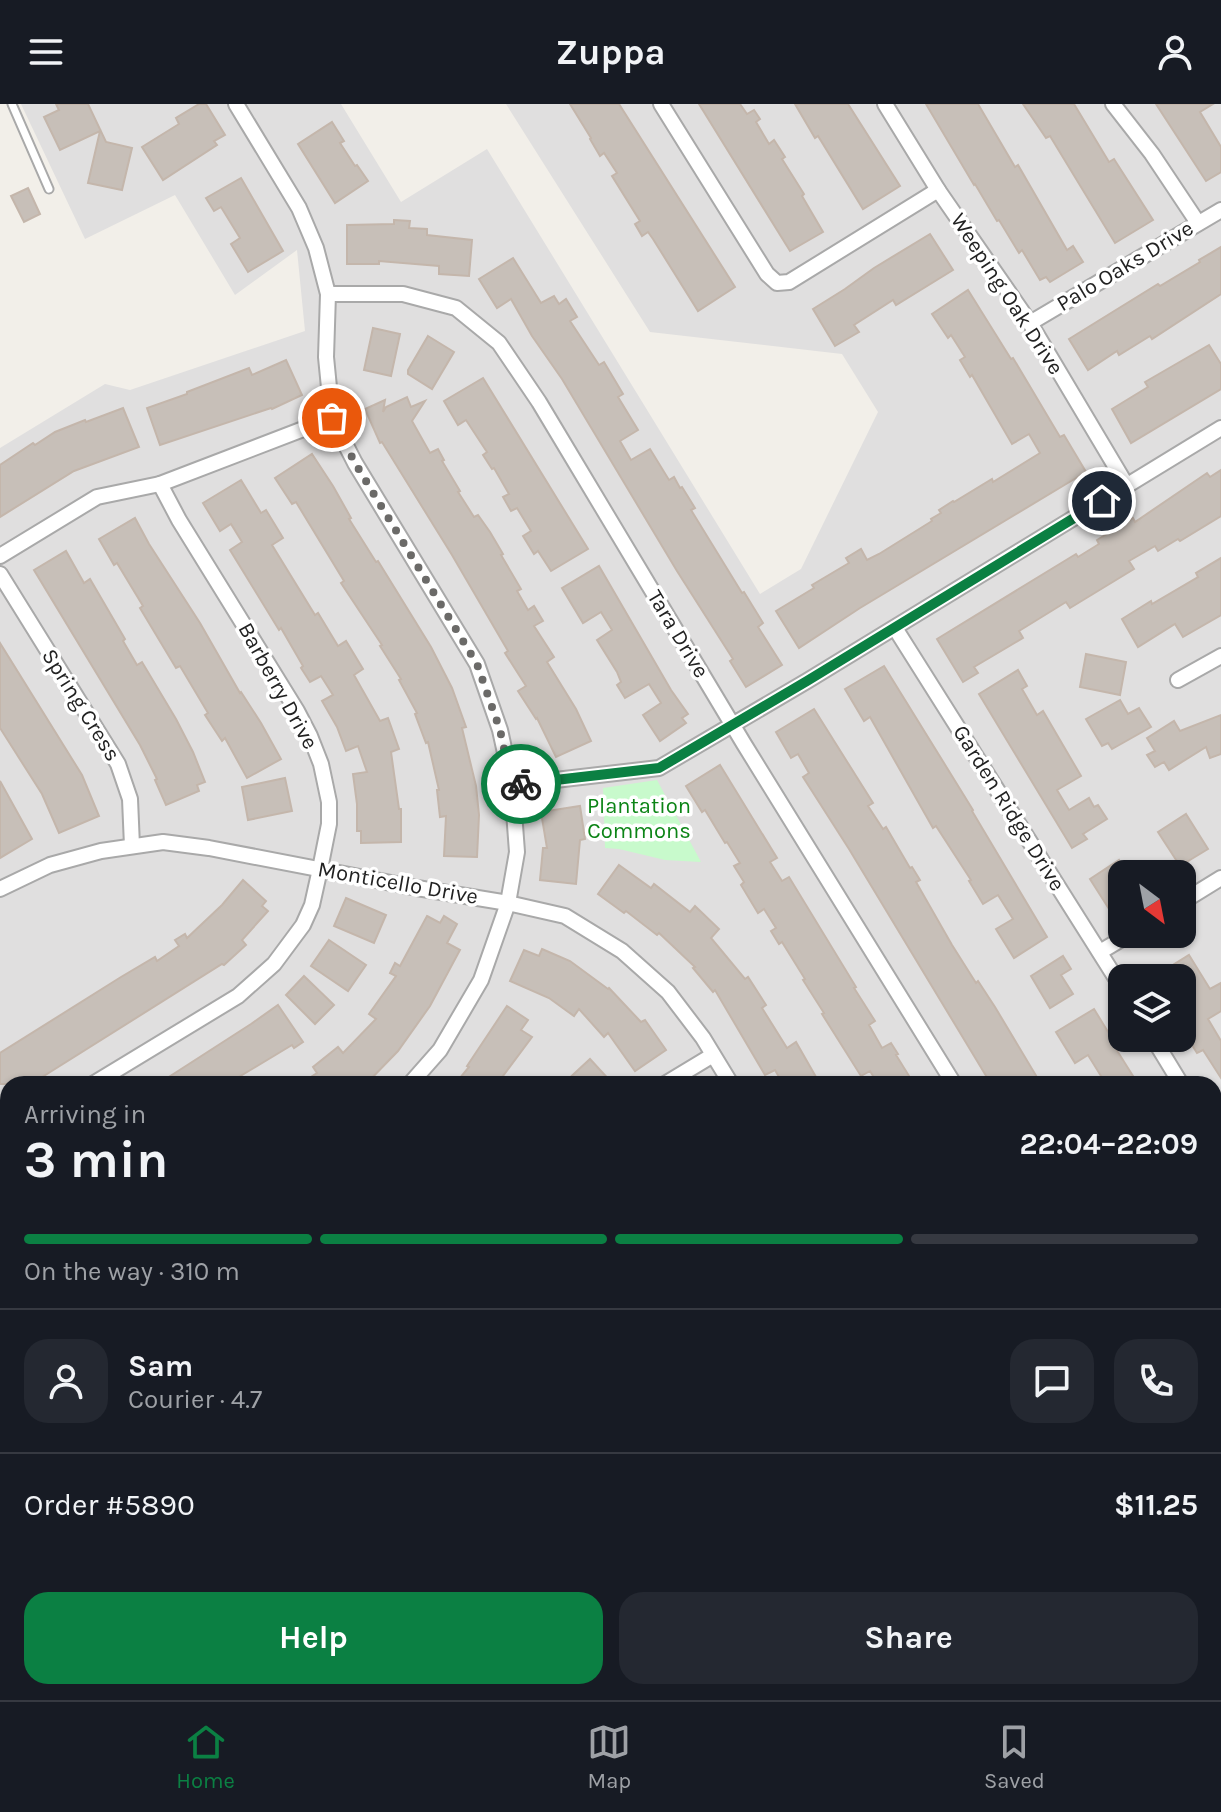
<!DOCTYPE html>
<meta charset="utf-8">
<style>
:root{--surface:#171b24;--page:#242831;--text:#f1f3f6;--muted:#9ea1a6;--line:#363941;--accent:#0b8043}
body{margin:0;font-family:Karla,sans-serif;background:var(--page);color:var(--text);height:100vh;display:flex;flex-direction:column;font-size:30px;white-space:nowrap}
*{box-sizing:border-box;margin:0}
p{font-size:26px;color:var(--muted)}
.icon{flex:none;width:44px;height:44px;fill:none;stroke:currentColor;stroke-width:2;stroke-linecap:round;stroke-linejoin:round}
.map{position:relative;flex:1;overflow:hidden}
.panel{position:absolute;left:0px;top:972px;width:1222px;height:624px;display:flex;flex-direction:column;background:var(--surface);border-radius:24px 24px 0 0;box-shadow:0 2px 6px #0004}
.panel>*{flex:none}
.needle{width:52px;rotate:148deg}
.fabs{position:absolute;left:1108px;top:756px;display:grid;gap:16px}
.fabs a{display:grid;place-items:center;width:88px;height:88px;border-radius:16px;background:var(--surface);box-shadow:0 2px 6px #0004;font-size:40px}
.pin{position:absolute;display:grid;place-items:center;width:68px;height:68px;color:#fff;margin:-34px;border:4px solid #fff;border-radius:50%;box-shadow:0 2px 8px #0007}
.courier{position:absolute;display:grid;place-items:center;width:80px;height:80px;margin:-40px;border:6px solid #0b8043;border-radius:50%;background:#fff;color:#222;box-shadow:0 2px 10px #0007}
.headline em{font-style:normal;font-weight:700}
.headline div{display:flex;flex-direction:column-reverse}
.headline{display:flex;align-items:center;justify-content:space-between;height:136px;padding:0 24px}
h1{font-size:52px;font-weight:700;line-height:60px}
.bar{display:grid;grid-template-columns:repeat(4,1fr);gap:12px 8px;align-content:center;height:96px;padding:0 24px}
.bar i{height:10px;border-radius:6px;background:var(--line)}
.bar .selected{background:var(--accent)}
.bar p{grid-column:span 4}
.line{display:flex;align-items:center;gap:20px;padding:0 24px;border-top:2px solid var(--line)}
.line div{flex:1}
.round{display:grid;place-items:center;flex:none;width:84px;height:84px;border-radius:24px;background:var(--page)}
.primary-button{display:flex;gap:16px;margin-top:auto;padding:16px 24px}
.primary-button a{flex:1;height:92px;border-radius:24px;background:var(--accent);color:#fff;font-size:32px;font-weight:700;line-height:92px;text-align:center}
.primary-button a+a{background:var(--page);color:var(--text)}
header{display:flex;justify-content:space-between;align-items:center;height:104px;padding:0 24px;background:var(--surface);font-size:36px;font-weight:700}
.dock{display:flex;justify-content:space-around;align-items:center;height:112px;border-top:2px solid var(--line);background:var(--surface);font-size:22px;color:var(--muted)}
.dock a{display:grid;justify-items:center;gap:4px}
.dock .selected{color:var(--accent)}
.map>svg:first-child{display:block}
.residential{fill:#e0dfdf;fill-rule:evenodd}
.education{fill:#ffffe5}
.park{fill:#c8facc}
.pitch{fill:#88e0be}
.building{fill:#c7bfb8;stroke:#c4b6ab;stroke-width:2}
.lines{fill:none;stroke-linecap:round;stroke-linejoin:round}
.lane-casing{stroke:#a9a9a9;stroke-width:11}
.street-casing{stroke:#a9a9a9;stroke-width:18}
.secondary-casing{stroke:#707d05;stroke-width:24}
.lane{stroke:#fff;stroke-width:7}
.street{stroke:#fff;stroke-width:14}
.secondary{stroke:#f7fabf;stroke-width:20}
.done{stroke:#6b6a68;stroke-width:8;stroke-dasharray:0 14.4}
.route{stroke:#0b8043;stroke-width:10}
.labels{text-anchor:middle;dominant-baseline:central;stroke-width:7;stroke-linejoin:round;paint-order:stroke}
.street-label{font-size:22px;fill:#222;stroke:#fff}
.park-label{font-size:22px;fill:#0c8416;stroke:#fff}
</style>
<header><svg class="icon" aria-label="menu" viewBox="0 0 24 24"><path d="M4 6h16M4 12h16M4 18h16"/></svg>Zuppa<svg class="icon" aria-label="person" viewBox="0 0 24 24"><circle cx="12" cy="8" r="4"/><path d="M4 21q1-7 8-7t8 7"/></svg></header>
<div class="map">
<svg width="1221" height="1596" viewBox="0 0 1221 1596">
<rect width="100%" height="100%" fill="#f2efe9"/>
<g class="residential">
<path d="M21 0H341L401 98 487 45 760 490 801 465 878 308 842 250 650 228 506 0H1221V1455L1214 1469V980H8V1360L0 1365V344L105 280 130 286 305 227 297 146 235 191 175 91 85 135ZM1122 770H1182V830H1122ZM1122 874H1182V934H1122Z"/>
<polygon points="593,1588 1143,1588 1137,1596 597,1596"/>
</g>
<polygon class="education" points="8,1360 8,1588 593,1588 597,1596 0,1596 0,1365"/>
<polygon class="park" points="657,676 701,758 665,756 619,745 605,744 603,684"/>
<polygon class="pitch" points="0,1526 8,1540 8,1588 36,1588 41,1596 0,1596"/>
<g class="building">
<polygon points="56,0 88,0 106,38 132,44 122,86 88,79 100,27 60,46 44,13 59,6"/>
<polygon points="199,0 206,0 225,31 214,37 217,41 163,76 142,43 179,20 176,14"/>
<polygon points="570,0 619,0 735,183 698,207 653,135 648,128 642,132 635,120 640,117 612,72 617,69 604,49 600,52 590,35 591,34"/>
<polygon points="699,0 740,0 747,10 754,6 760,15 756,18 769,40 774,36 785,53 782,55 804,90 802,92 823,128 790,147"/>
<polygon points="795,0 848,0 900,82 863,105 818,32 815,34"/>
<polygon points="926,0 978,0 1015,63 1018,61 1067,146 1073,142 1083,158 1050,178 1046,173 1040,176 1022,146 1019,149 999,116 997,117 975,80 974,81"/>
<polygon points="1023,0 1074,0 1109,58 1114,55 1153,116 1115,139 1050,32 1046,34"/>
<polygon points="1156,0 1213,0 1200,8 1221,43 1221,68 1206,77"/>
<polygon points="332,18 344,37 340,39 355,62 357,61 368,77 335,99 298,40"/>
<polygon points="241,74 283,147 248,168 231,140 240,134 221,103 214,107 206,94"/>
<polygon points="28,84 40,110 24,118 11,92"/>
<polygon points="394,116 410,117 409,124 427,125 427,131 472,136 469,172 439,170 439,162 379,157 379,160 347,160 347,121 394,120"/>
<polygon points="930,130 953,166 896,201 893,196 854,221 859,228 835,242 813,205 845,185 874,164"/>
<polygon points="1221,143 1221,190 1152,235 1150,232 1119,251 1117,247 1088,266 1069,235 1158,180 1160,182 1200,158 1199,156"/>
<polygon points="513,154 541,199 554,192 559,200 566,195 577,213 570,217 599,261 604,258 623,290 618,293 638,326 620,337 631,356 650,345 669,376 674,373 680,384 682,383 695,404 691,406 742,489 744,488 763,519 758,523 782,561 746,583 730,557 733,555 677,467 562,275 532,232 511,195 497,204 479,175"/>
<polygon points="968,186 1011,255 1013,254 1060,333 1064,331 1086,368 860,504 799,544 776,507 814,484 812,481 849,459 846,454 861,445 867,456 879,450 932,417 931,415 941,409 939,406 953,397 954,398 992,375 993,378 1040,349 1029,330 1012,340 972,271 970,273 960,256 965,253 951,231 948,234 932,210"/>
<polygon points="373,224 400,230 391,272 364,266"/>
<polygon points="428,232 454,248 432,285 408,270 408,266"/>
<polygon points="1209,241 1221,260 1221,285 1131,339 1112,305 1148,283 1145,278"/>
<polygon points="286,256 302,291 272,305 271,304 160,341 147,304 187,290 187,288 249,264 252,271"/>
<polygon points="483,274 588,445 551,467 538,447 534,450 523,432 531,427 517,404 511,407 503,393 509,390 494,364 492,365 483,351 487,348 466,316 458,321 444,297"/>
<polygon points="407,293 411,303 425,297 412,317 430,349 438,345 444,356 442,357 460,387 458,388 474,413 478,411 490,428 503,450 501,451 521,485 517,487 528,506 534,502 543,517 534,522 554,553 547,558 576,605 591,637 556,653 537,614 536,615 518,587 526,582 505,549 508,547 452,451 382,338 380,339 365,305 385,296 383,308 386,303"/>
<polygon points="123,304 139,343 74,367 0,413 0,361 33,339 35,341 55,328 85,316 86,318"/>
<polygon points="312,350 333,382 351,414 349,415 376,458 378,457 431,543 452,584 466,623 462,624 476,682 479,711 477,753 444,752 446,712 440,713 437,686 439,686 428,638 426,639 415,610 417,609 399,576 401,575 380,542 382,541 341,479 344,477 296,398 292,400 275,374"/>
<polygon points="1221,366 1221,412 1180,437 1178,435 1158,447 1155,442 1129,457 1134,465 1070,504 1066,498 1019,527 1023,534 974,563 978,569 963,578 937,535 1076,450 1078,453 1099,440 1097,436 1133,414 1135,418 1207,369 1210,373"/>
<polygon points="241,376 261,409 266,406 283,434 272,441 315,511 318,509 338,542 346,537 363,565 354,571 380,617 388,614 399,645 391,648 399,705 401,705 401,738 361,739 361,727 357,727 357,700 353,670 367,668 358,642 346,647 337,623 322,597 333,591 321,572 310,578 301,564 303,562 281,524 279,526 230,446 242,438 231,420 220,427 203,399"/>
<polygon points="135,414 149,440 200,519 240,589 241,588 261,619 281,655 247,674 225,634 222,637 205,611 208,609 180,562 176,564 140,504 143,502 117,459 114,461 99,435"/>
<polygon points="66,447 84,479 90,475 125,535 123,537 137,561 142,558 176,615 193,648 205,678 197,681 199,687 166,701 155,676 157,675 140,641 34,466"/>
<polygon points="1221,454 1221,511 1183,533 1175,520 1138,543 1122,515 1151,497 1152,500 1198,473 1196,469"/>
<polygon points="599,462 671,586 688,610 682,614 686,619 660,637 643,611 661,599 649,580 625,594 617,581 621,578 617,568 597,536 612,526 601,508 583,519 562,484"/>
<polygon points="0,539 82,671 99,712 59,729 42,690 0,624"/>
<polygon points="1086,550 1126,558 1120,591 1080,583"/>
<polygon points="884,562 973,706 972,707 1047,833 1014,854 996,825 1013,815 998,791 983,800 969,777 971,776 936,722 933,724 870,613 864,617 845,585"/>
<polygon points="1018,566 1027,582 1022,585 1037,611 1043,607 1081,672 1057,686 1069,706 1089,694 1094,703 1098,701 1107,715 1083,730 1087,735 1072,744 979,590"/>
<polygon points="1120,596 1128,610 1139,604 1151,623 1112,645 1108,639 1102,642 1086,615"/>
<polygon points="814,605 873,699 868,702 883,725 886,723 910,764 912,763 920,776 916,778 952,841 976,879 978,877 995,903 1041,980 991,980 849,745 803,673 809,669 798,650 791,654 776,628"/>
<polygon points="1221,611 1221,650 1210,654 1206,643 1169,666 1164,658 1155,663 1147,651 1155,647 1147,634 1174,617 1180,627"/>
<polygon points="720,661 777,754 770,758 782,777 789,773 856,883 854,884 875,917 869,921 882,944 891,939 898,950 896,951 914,980 878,980 870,967 861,972 822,910 824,909 803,876 805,875 782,838 779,840 771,827 776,824 764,805 758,809 741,781 744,778 734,762 740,759 727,738 725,739 705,706 702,708 686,682"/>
<polygon points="285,674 292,707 248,716 242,683"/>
<polygon points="0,677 32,735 0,754"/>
<polygon points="580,702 585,735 580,736 576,780 540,776 543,744 547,744 541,708"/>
<polygon points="1186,710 1208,745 1180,762 1158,728"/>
<polygon points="1119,756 1127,770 1122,770 1122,797 1109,805 1090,775"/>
<polygon points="619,761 651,784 654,780 690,808 695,802 719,825 711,834 745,875 748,873 766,901 762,904 787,944 796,938 820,980 783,980 775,966 765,971 715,886 713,888 693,864 695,863 659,829 657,831 626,807 624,809 598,790"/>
<polygon points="243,776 266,797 262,802 268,807 242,836 246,841 224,861 222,860 31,980 0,980 0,949 121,873 155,853 157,857 179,842 175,836 185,830 187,834 222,801"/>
<polygon points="346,794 386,811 374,839 334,822"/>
<polygon points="427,812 440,819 444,812 457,820 447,839 460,846 430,902 398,947 366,980 300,980 317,969 313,963 338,943 343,949 376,915 369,910 396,872 390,869 395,859 400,862"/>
<polygon points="329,836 366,861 348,887 311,862"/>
<polygon points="542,845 570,857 608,885 609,884 641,918 645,916 666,946 635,967 608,929 604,933 579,905 574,912 549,894 510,877 524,846 539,852"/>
<polygon points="1189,851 1210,885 1221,879 1221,907 1208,915 1221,937 1221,974 1203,946 1197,949 1182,925 1182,919 1193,912 1182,894 1182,874 1152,874"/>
<polygon points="1063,852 1071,865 1061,871 1073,890 1050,904 1031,872"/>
<polygon points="304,872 334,901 315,920 286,891"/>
<polygon points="278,901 303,938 294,944 292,941 227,980 158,980 251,920"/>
<polygon points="507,902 528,916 521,926 532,933 497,980 455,980 469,963 467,962"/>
<polygon points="1094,905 1113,936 1111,937 1138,980 1106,980 1088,951 1075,959 1056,928"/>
<polygon points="590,955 613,980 563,980"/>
</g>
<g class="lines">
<g class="lane-casing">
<g id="lane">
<polyline points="12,0 49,85"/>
<polyline points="228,1588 230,1596"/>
<polyline points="268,1588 270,1596"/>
<polyline points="332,1588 335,1596"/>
<polyline points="195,1596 202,1588"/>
</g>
</g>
<g class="street-casing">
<g id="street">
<polyline points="236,0 299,104 316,144 328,190 326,253 332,314 355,359 477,560 500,626 512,681 517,748 508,799 481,876 440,946 410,980"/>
<polyline points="661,0 767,170 777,179 789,178 938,86"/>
<polyline points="885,0 938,86 1030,219 1127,382"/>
<polyline points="1113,0 1152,50 1198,119"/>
<polyline points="328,190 403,190 456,204 499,239 539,298 744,640 954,980"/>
<polyline points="1030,219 1221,106"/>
<polyline points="0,452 97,393 160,380 332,314"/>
<polyline points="0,470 118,660 130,695 132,742"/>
<polyline points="895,524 1122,884"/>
<polyline points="1178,576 1221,552"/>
<polyline points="512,681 659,664 807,577 1221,324"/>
<polyline points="0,785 50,761 101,747 163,738 209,744 417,784 508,799 565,812 622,847 668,888 703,934 731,980"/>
<polyline points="1182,798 1221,774"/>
<polyline points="1100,848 1130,830"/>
<polyline points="1153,934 1181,980"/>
<polyline points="93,980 238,892 274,860 303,821 312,801 320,765 329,720 329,698 321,660 310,632 297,607 179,416 160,380"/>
<polyline points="665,980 713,951"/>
<polyline points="1214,1034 1221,1046"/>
<polyline points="0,1036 8,1032"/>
<polyline points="0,1208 8,1221"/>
<polyline points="0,1254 8,1249"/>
</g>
</g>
<g class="secondary-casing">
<g id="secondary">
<polyline points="1214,1484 1221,1470"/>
<polyline points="1214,1535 1221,1522"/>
<polyline points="1146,1596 1151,1588"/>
<polyline points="1172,1596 1177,1588"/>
</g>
</g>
<use href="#lane" class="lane"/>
<use href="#street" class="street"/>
<use href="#secondary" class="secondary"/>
</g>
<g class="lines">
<polyline class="done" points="332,314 355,359 477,560 500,626 512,681 521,680"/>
<polyline class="route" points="521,680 659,664 807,577 1102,397"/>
</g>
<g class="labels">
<g class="street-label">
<text transform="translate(1125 162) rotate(-31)">Palo Oaks Drive</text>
<text transform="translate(1007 190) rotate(57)">Weeping Oak Drive</text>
<text transform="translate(678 530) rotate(59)">Tara Drive</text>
<text transform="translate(278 582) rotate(61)">Barberry Drive</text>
<text transform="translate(81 601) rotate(58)">Spring Cress</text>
<text transform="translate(1009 704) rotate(58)">Garden Ridge Drive</text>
<text transform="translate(398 779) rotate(10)">Monticello Drive</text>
</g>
<g class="park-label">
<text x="639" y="702">Plantation<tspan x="639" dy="25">Commons</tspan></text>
</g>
</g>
</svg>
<div class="fabs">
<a><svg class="needle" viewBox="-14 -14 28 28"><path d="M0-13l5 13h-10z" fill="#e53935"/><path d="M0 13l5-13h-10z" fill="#9ea1a6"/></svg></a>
<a><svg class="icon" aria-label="layers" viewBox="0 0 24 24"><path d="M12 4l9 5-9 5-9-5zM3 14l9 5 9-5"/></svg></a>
</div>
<div class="pin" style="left:332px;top:314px;background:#ea580c"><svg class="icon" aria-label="bag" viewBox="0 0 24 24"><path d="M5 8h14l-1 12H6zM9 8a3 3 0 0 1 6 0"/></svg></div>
<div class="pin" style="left:1102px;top:397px;background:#1f2937"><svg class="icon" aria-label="home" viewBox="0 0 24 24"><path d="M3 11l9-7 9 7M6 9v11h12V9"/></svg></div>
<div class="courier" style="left:521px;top:680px"><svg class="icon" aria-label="bike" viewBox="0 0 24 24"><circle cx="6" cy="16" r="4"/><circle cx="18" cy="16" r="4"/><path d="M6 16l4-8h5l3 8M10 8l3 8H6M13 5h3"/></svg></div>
<section class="panel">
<div class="headline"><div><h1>3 min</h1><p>Arriving in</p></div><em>22:04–22:09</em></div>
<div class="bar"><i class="selected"></i><i class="selected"></i><i class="selected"></i><i></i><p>On the way · 310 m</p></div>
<div class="line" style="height:144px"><a class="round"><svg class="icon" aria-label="person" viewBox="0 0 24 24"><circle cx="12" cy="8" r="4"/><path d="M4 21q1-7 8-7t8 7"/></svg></a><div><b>Sam</b><p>Courier · 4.7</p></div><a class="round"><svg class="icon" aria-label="chat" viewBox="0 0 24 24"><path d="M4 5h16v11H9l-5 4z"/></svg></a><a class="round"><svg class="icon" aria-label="phone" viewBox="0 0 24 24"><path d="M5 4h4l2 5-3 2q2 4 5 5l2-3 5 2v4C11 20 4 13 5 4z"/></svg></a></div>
<div class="line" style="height:104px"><div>Order #5890</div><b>$11.25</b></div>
<div class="primary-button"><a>Help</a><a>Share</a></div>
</section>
</div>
<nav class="dock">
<a class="selected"><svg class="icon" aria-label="home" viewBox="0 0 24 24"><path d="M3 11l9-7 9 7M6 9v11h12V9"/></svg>Home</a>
<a><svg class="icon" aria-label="map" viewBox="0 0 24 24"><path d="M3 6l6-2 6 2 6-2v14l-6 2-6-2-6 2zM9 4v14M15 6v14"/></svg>Map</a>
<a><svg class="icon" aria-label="saved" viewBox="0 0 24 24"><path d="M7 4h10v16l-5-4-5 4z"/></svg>Saved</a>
</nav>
